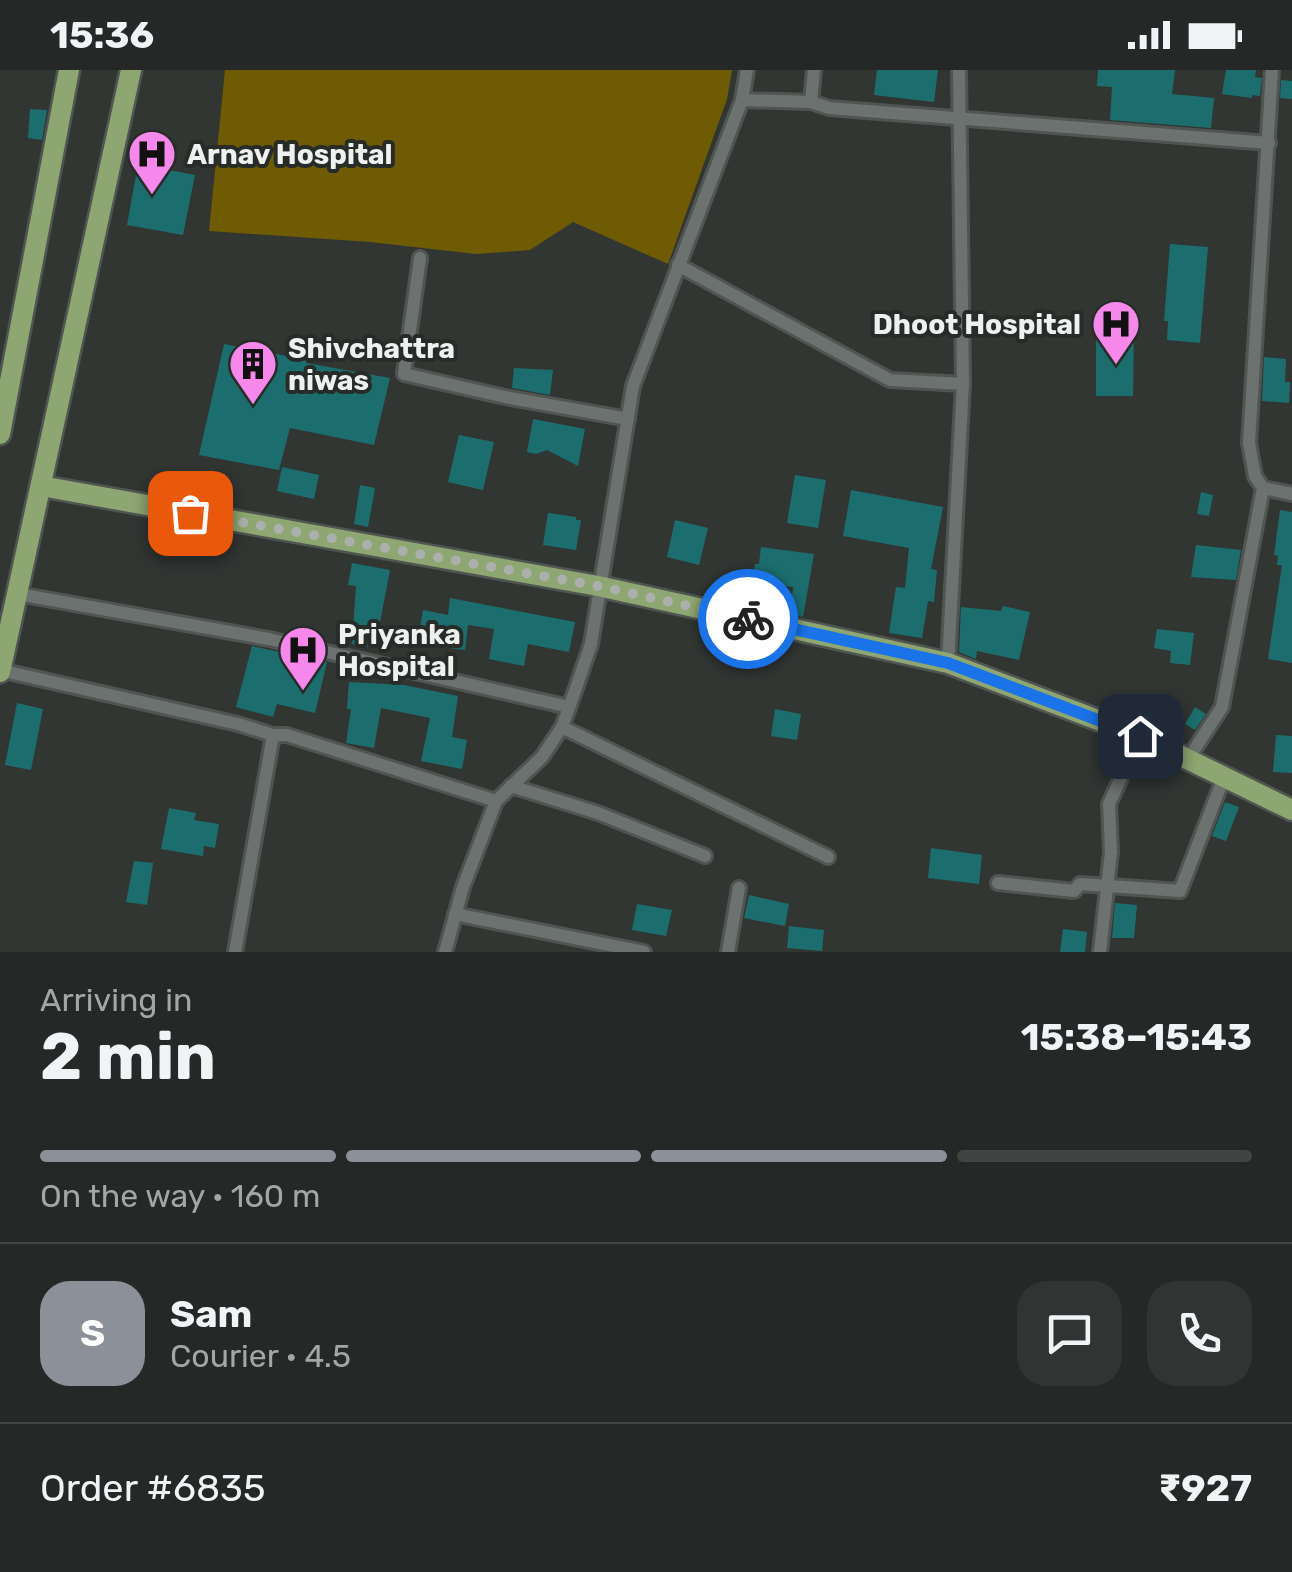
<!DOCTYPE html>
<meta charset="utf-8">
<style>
:root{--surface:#252826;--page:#313432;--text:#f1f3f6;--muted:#a3a6a7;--line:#424443;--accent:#8c9099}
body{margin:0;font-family:Rubik,sans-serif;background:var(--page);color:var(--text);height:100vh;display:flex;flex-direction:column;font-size:38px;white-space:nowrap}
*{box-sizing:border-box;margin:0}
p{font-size:32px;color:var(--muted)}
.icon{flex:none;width:55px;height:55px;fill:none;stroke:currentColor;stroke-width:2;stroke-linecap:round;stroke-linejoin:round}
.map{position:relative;height:882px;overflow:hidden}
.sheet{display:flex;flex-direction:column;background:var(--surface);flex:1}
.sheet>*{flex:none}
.pin{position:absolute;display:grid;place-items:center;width:85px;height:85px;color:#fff;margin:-42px;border-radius:20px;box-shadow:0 5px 15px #0006}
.courier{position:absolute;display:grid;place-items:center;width:100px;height:100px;margin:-50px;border:8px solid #1a73e8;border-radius:50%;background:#fff;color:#222;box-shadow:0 2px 12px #0007}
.overview em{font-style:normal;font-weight:700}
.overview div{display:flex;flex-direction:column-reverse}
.overview{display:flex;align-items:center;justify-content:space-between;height:170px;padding:0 40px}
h1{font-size:65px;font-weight:700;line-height:75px}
.bar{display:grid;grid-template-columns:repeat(4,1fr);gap:15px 10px;align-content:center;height:120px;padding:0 40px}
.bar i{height:12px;border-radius:8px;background:var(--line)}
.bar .selected{background:var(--accent)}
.bar p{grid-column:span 4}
.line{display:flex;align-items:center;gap:25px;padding:0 40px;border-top:2px solid var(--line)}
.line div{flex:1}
.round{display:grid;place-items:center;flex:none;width:105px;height:105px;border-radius:30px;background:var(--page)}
.status{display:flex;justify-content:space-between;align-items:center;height:70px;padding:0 50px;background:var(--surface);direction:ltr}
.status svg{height:28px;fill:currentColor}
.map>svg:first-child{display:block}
.green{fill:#6f5b02}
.building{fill:#1c6e6e}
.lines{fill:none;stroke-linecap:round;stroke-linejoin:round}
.minor-casing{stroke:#505552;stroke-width:18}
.primary-casing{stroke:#505552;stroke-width:25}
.minor{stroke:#6c726f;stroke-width:12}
.primary{stroke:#8ea671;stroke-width:20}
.done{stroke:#acb0ad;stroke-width:10;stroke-dasharray:0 18}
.route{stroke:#1a73e8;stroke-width:12}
.labels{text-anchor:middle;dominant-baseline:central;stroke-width:8;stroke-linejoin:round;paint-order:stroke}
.poi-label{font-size:28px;font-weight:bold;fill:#eef1ef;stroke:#272c29;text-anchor:start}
</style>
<div class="status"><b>15:36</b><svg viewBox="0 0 49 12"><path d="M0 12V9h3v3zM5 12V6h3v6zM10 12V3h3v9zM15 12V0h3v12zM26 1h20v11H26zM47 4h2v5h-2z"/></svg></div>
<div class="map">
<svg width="1292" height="882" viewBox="0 0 1292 882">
<rect width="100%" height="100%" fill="#313633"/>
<polygon class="green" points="225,0 732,0 727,29 668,194 573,152 530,180 476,184 370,172 209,161"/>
<g class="building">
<polygon points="877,0 938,0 934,32 874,25"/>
<polygon points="1098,0 1175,0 1172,24 1214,28 1211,58 1110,50 1112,17 1097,16"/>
<polygon points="1226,0 1256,0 1255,7 1262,8 1260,26 1252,25 1252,28 1222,24"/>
<polygon points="1281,10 1292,11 1292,29 1280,28"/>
<polygon points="30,39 47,40 42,70 28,68"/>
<polygon points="138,94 195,105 183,165 127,155"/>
<polygon points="1170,174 1208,177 1200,273 1167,270 1168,251 1164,251"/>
<polygon points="1096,261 1134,261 1133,326 1096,326"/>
<polygon points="224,274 307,290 306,293 390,308 374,375 290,358 279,400 199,385"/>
<polygon points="1264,287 1286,289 1285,312 1290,312 1289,333 1262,331"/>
<polygon points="514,298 553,300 550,325 512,318"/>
<polygon points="533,349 585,359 578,396 547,380 536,384 527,382"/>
<polygon points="459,365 494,372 483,420 448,412"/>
<polygon points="282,397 319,405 314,429 277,421"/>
<polygon points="795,405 826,410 818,458 787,453"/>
<polygon points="360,415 375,418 368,457 354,454"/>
<polygon points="851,420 943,437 931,499 937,500 934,532 928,531 922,568 889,563 896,517 905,518 909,478 843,466"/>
<polygon points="1201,422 1213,425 1209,446 1197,444"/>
<polygon points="1280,440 1292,442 1292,593 1268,589 1282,495 1277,495 1278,486 1274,485"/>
<polygon points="548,443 576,447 576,450 581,450 576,480 543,475"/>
<polygon points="675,450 708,458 699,495 667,487"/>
<polygon points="1196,475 1241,480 1236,510 1191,507"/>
<polygon points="761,477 814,484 803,547 790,544 793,517 765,514 762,538 749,535 755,494 759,494"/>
<polygon points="352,493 390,500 375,578 352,574 356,516 348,515"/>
<polygon points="450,528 575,552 569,582 528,574 524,596 489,589 494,559 468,555 465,580 427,575 430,559 420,557 423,540 448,545"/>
<polygon points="1003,536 1030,542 1019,590 977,581 976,589 959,582 961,537 1001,541"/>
<polygon points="1157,559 1194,563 1190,595 1170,593 1171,581 1154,578"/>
<polygon points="252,576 327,592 315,643 277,634 273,647 236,637"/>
<polygon points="349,612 404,615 458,626 452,667 467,670 462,699 421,691 430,648 381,638 374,678 346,673 351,639 347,639"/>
<polygon points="17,633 43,639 31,700 5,695"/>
<polygon points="1195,637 1206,644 1195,660 1185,654"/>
<polygon points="775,639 801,644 797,670 771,666"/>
<polygon points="1276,665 1292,666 1292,703 1273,702"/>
<polygon points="1225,732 1239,737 1226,771 1212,766"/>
<polygon points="169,738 196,743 194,750 219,754 215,778 204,776 203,786 161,779"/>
<polygon points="931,778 982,785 979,814 928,808"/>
<polygon points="134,791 153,793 147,835 126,832"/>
<polygon points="749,825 789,834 785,856 744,848"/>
<polygon points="1115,833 1137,835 1134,868 1112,868"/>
<polygon points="637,834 672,840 666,866 632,860"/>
<polygon points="789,856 824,860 822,881 787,878"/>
<polygon points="1063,859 1087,862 1085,882 1060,882"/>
</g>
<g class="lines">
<g class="minor-casing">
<g id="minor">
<polyline points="1272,0 1249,373 1255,406 1263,418 1292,424"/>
<polyline points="742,30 811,32 829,38 1269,73"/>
<polyline points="811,32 814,0"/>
<polyline points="420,188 404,304 505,327 628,349"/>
<polyline points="678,195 890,310 963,314"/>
<polyline points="18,524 269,569 569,637"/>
<polyline points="948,593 963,314 959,0"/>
<polyline points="0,600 238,654 273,665 287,665 496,731"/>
<polyline points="562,657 828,787"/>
<polyline points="1188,689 1222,637 1263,418"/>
<polyline points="511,716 598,743 705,786"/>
<polyline points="998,813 1074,821 1080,814 1180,821 1224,707"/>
<polyline points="455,844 644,882"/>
<polyline points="235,882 273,665"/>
<polyline points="445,882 463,817 496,731 542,687 562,657 575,621 591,574 633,316 742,30 747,0"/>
<polyline points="728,882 739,818"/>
<polyline points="1100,882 1111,782 1109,734 1140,666"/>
</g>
</g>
<g class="primary-casing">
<g id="primary">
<polyline points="0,364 69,0"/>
<polyline points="41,416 598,516 948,593 1140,666 1292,740"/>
<polyline points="0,602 131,0"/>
</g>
</g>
<use href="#minor" class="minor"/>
<use href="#primary" class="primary"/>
</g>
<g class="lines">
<polyline class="done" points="190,443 598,516 748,549"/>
<polyline class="route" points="748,549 948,593 1140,666"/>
</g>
<defs>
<g id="hospital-pin" transform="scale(2.5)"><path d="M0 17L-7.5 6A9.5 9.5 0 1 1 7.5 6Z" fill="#f788eb" stroke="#272c29"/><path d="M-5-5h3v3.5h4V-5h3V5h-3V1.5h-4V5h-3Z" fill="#111"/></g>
<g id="building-pin" transform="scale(2.5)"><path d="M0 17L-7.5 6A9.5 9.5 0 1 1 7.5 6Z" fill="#f788eb" stroke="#272c29"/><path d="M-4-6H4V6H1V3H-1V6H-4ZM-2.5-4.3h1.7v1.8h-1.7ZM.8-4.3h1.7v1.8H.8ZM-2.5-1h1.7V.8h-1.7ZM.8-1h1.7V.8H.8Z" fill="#111"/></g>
</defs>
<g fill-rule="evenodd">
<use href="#hospital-pin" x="152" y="84"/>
<use href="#hospital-pin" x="1116" y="254"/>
<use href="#building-pin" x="253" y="294"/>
<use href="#hospital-pin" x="303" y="580"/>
</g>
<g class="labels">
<g class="poi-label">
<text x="187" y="84">Arnav Hospital</text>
<text x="1081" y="254" text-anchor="end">Dhoot Hospital</text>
<text x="288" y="278">Shivchattra<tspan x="288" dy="32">niwas</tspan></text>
<text x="338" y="564">Priyanka<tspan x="338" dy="32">Hospital</tspan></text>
</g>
</g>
</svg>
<div class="pin" style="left:190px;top:443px;background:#ea580c"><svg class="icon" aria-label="bag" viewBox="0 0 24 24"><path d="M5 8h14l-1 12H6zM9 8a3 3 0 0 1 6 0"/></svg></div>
<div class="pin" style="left:1140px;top:666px;background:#1f2937"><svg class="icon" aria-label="home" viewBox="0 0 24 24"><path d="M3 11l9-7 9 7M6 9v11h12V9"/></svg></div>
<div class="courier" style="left:748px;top:549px"><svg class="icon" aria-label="bike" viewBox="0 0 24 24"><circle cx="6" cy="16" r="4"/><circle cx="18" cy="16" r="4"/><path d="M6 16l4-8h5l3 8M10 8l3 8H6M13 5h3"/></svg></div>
</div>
<section class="sheet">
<div class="overview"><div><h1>2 min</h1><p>Arriving in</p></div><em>15:38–15:43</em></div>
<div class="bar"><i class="selected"></i><i class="selected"></i><i class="selected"></i><i></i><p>On the way · 160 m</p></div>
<div class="line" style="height:180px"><b class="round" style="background:var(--accent);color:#fff">S</b><div><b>Sam</b><p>Courier · 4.5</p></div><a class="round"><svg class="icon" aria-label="chat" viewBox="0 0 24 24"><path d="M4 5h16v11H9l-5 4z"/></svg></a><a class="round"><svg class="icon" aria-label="phone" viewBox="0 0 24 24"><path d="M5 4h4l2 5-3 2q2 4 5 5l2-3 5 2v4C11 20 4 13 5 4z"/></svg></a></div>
<div class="line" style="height:130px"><div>Order #6835</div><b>₹927</b></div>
</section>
